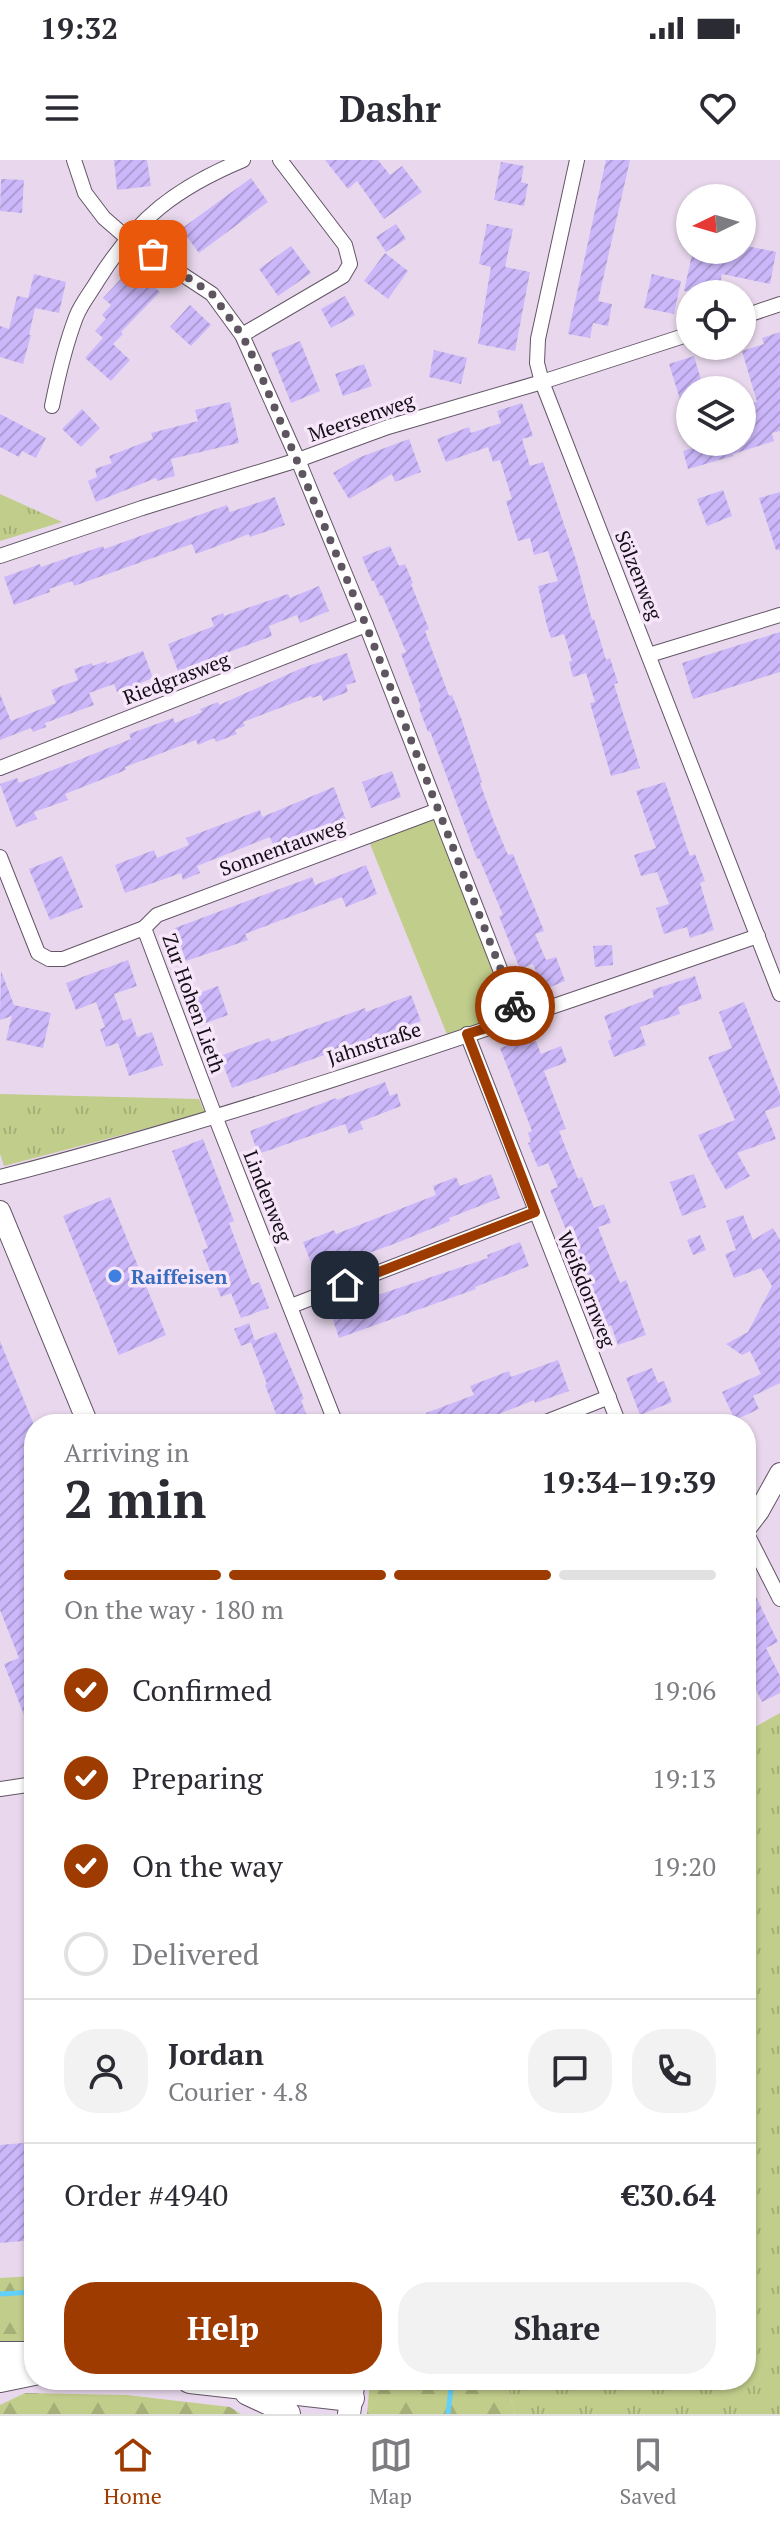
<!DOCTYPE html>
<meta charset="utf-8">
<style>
:root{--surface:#fff;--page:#f2f2f3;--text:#2b2b33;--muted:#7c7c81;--line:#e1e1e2;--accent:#9e3b00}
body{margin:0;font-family:"PT Serif",serif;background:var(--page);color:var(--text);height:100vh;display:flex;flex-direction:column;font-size:30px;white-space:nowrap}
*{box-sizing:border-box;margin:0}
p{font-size:26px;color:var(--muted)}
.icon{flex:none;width:44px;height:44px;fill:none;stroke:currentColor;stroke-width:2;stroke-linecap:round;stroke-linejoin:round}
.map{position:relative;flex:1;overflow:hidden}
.side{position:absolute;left:24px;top:1254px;width:732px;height:976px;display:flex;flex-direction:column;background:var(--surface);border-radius:32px;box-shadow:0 2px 6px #0004}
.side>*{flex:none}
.needle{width:52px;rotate:265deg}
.fabs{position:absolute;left:676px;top:24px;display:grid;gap:16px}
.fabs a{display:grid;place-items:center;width:80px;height:80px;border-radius:50%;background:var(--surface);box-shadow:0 2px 6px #0004;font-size:40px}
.pin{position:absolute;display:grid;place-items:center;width:68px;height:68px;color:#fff;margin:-34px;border-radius:16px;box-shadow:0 4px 12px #0006}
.courier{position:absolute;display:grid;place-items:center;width:80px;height:80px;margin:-40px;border:6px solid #9e3b00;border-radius:50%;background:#fff;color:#222;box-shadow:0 2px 10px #0007}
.headline em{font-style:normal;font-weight:700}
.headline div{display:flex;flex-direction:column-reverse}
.headline{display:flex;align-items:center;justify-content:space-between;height:136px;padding:0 40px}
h1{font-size:52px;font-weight:700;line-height:60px}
.bar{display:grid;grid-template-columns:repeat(4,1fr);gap:12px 8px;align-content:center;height:96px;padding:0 40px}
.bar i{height:10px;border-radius:6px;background:var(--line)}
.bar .current{background:var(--accent)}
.bar p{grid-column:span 4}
.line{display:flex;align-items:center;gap:20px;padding:0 40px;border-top:2px solid var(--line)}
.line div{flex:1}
.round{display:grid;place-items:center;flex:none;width:84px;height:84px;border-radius:32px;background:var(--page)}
ol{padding:0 40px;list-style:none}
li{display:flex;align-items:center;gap:24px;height:88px}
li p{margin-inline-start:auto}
li .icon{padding:8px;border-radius:50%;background:var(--accent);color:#fff;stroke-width:4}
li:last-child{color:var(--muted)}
li i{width:44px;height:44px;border:4px solid var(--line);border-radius:50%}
.cta{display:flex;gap:16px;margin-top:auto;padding:16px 40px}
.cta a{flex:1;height:92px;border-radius:32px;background:var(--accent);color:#fff;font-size:32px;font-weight:700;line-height:92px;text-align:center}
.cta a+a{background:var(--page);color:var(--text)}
.status{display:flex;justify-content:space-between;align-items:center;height:56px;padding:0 40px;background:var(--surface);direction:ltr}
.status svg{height:22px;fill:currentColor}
header{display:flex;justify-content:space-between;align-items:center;height:104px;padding:0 40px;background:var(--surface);font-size:36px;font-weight:700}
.tabs{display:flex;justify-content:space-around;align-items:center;height:112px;border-top:2px solid var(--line);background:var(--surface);font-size:22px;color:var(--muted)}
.tabs a{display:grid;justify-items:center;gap:4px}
.tabs .current{color:var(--accent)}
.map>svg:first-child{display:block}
.grass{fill:url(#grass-tufts)}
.forest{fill:url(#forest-firs)}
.park{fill:#c1cd8b}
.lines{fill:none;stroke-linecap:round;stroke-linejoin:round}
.stream{stroke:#63d0fa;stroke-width:5}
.building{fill:url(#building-hatch)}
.street-casing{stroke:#635566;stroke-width:16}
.secondary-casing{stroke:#635566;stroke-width:22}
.primary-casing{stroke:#635566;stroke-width:24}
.highway-casing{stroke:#635566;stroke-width:28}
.street{stroke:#fff;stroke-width:14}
.secondary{stroke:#fff;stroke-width:20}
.primary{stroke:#fff;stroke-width:22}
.highway{stroke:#fff;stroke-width:26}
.done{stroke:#5f5561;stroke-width:8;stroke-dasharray:0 14.4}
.route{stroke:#9e3b00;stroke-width:10}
.shop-dot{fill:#3f7fe0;stroke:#f7e5fa;stroke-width:3}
.labels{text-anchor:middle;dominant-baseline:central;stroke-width:7;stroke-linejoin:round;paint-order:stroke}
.street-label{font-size:20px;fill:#140f16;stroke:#f7e5fa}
.shop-label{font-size:20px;font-weight:bold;fill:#366cbe;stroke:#f7e5fa;text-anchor:start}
</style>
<div class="status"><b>19:32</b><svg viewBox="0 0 49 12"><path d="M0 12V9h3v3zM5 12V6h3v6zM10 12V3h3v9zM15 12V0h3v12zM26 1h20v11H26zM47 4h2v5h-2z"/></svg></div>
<header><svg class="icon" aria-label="menu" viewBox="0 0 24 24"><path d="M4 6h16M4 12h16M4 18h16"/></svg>Dashr<svg class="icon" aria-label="heart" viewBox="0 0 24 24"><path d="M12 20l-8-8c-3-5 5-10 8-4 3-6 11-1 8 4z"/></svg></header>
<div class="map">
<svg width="780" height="2254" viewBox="0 0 780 2254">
<defs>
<pattern id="grass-tufts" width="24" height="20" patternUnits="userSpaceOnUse" patternTransform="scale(2)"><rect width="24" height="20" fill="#c1cd8b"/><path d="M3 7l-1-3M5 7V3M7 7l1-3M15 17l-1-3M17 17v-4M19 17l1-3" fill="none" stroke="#a5af77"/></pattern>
<pattern id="forest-firs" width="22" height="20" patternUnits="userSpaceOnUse" patternTransform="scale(2)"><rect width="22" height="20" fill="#c1cd8b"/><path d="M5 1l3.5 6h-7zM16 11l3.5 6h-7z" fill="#a5af77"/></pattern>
<pattern id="building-hatch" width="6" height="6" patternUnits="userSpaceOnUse" patternTransform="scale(2)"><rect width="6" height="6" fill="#cbb7f9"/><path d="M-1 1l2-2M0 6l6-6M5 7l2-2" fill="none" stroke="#ad9cd5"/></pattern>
</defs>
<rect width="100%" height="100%" fill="#e9d8ed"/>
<g class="grass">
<polygon points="0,334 62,362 0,381"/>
<polygon points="0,934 199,939 205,953 4,1006 0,994"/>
<polygon points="780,1553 780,2254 515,2254 506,2220 746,2220 746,1572"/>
</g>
<g class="forest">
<polygon points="34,2116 34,2184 0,2182 0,2118"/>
<polygon points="370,2220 506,2220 515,2254 367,2254"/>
<polygon points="25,2233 127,2235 230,2247 241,2254 0,2254 0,2245"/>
</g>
<polygon class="park" points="433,659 511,854 448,877 370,684"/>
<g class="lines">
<g class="stream">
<polyline points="0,2134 34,2132"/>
<polyline points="448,2254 452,2220"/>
</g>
</g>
<g class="building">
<polygon points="114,0 147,0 151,26 117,30"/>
<polygon points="325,0 378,0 390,15 402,6 422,32 384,59 357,21 348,29"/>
<polygon points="606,0 630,0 598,141 612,144 608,166 593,163 590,178 568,174"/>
<polygon points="501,2 524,6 521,22 528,24 524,46 494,40"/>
<polygon points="251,18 268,42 199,93 181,69"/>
<polygon points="1,19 24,20 22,53 0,51"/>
<polygon points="396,64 406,79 386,92 376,77"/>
<polygon points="487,64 513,69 505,107 530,112 515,191 478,184 491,107 479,104"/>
<polygon points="742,85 776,92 770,124 722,114 718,134 684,131 693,90 742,90"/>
<polygon points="291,86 311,113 278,136 259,109"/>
<polygon points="385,93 408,111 388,139 364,121"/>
<polygon points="132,107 160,132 121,172 123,174 113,184 130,200 111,221 85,198 103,178 95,171 106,159 102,155 111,145 103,138"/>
<polygon points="34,114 66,122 59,153 35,148 29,175 31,175 23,204 0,197 0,166 9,169 17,136 28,138"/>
<polygon points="652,114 681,121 674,154 644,148"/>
<polygon points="345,136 355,155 331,168 321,149"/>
<polygon points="190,145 211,165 191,186 170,167"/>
<polygon points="780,172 780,271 772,273 774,281 733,294 733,296 688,309 683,291 712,282 742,282 742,246 757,242 742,191 764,184 762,178"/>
<polygon points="300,181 320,231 291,243 271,193"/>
<polygon points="434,190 467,198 461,224 429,217"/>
<polygon points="694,196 704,230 690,230 690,262 687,262 669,204"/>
<polygon points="364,204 372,226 343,236 335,214"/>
<polygon points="230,242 239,283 171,299 175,316 157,321 156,318 96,342 88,321 97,317 95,309 112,303 109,296 153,279 151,273 198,261 195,250"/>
<polygon points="522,243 533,276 522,279 530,306 543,302 576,400 592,460 594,459 606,500 610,498 618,523 614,524 640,608 611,616 590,543 595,542 586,513 573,517 569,502 572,501 564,474 551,478 547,466 538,426 558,421 548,391 534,395 530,378 518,381 506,341 512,339 500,300 493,302 488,287 446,302 437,279 469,267 471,273 501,263 497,251"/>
<polygon points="82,249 100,268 81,287 62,269"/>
<polygon points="0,254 46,278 36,298 22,291 19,297 0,287"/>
<polygon points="409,279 421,312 395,322 392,314 349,339 333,313 358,298"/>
<polygon points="723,330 732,356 707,366 697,339"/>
<polygon points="780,332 780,390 776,390 759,338"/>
<polygon points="275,337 285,365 250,377 249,374 196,394 192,384 74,426 72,421 49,429 50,432 14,445 4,417 40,404 41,407 103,386 104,389 227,345 230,352"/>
<polygon points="390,386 399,406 405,404 413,423 411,424 429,469 425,471 449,536 452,535 461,558 482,622 480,623 494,662 508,695 513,694 544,771 535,774 546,800 556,797 565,821 543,830 533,804 520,809 499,756 503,755 479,698 477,699 430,571 428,572 419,548 421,547 401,494 406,492 382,435 380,436 374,421 372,421 362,397"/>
<polygon points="319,426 329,451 300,463 297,455 269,466 272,476 178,511 168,484 214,466 211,458 223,453 224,456 288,434 290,438"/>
<polygon points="780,472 780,512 693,539 682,503"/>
<polygon points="143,491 153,518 117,532 114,524 89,533 94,545 45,563 46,567 33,572 31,568 0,580 0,534 11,561 56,543 51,530 78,520 74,509 92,503 93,506 106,501 107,504"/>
<polygon points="347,493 356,522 346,525 348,532 323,541 321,535 312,538 311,536 243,562 245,566 235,570 237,574 216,582 214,578 198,585 196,580 125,607 126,610 65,634 68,640 34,652 37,659 16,667 0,624 17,618 19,623 76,601 131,579 129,574 173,558 175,563 202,552 200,549 218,542 219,545 302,508"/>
<polygon points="392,611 401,637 371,648 362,622"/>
<polygon points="665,622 690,696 695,694 705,721 700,723 714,770 690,778 687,767 664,774 656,748 669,744 657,712 641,716 634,695 656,688 636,631"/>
<polygon points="334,627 346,660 306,675 305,672 273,685 270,677 197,706 200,713 183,720 181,713 125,733 115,705 154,690 157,698 189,685 186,678 260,650 262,657"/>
<polygon points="62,696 83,747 50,760 29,709"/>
<polygon points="366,705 377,734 346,747 342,737 245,774 248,780 186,801 175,768 312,717 315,725"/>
<polygon points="612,785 613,805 595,807 593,786"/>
<polygon points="128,800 137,826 114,834 123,861 131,858 137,877 152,872 163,905 129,916 118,883 106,887 100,869 105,867 96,842 76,850 66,823"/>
<polygon points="1,811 14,845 51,853 43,888 6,880 12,856 0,860"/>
<polygon points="695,816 702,839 678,847 680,854 640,867 646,885 614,897 608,881 612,879 604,856 654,837 652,830"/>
<polygon points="218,826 228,855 206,863 200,849 191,852 186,838"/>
<polygon points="411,835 421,861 342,892 341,889 232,928 220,896 269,878 271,882 365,848 366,852"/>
<polygon points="744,842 780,934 780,946 765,951 776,979 737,993 750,1016 726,1030 708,998 698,975 735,960 708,897 732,888 719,852"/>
<polygon points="522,880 524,885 536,881 541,894 561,886 567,902 544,911 566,969 559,971 578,1019 582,1017 594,1048 604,1044 611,1063 598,1067 620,1123 626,1120 646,1175 618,1185 611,1165 601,1169 586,1126 588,1125 550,1030 558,1027 548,1003 538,1007 528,983 531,982 528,973 532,971 500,888"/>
<polygon points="385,922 390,936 397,933 401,946 360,962 363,969 349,974 345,964 258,994 250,971 336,938 337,940"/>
<polygon points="203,979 234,1061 229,1063 252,1125 259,1122 269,1148 241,1158 231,1133 221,1137 212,1116 202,1090 208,1088 172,991"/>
<polygon points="491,1014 500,1038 449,1058 450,1061 399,1082 315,1113 303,1082 334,1070 336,1074 436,1035 433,1026 456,1017 460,1026"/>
<polygon points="694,1014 706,1047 682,1056 670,1022"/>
<polygon points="110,1037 166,1175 119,1195 63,1056"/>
<polygon points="743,1055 753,1080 773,1068 780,1080 780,1223 753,1236 759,1249 735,1260 722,1232 761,1214 750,1191 742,1195 726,1184 748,1172 772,1126 761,1108 734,1118 725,1094 736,1090 726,1061"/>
<polygon points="700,1075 706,1090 693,1095 687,1080"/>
<polygon points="520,1082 529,1106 475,1127 476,1129 339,1178 330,1151 488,1098 487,1095"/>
<polygon points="249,1163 255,1181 241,1186 234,1169"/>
<polygon points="276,1172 304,1239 301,1240 310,1264 280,1264 265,1225 267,1224 251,1182"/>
<polygon points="0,1181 34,1265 33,1578 4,1504 19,1498 0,1450"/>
<polygon points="558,1200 569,1231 535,1243 534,1240 474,1264 430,1264 426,1253 474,1235 470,1226 509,1211 511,1217"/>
<polygon points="652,1208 658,1223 664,1221 672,1242 640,1255 626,1218"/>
<polygon points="746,1416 778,1482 766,1488 780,1516 780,1533 762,1542 746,1510"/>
<polygon points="34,1982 34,2080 0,2083 0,1985"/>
</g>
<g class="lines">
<g class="street-casing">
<g id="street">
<polyline points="74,0 85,33 104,58 127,78 212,134 242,175 298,300 366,465 519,858"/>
<polyline points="577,0 538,179 537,203 542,222 780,834"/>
<polyline points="742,157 780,144"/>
<polyline points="242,175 343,116 350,104 345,85 280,0"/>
<path d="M52 246C58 216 65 186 76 157 81 144 91 132 98 120 137 58 176 28 243 0"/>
<polyline points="0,396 142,348 298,300 388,267 542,222 690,174"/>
<polyline points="649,495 780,455"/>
<polyline points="0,608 366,465"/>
<polyline points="0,697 38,793 49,799 63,799 144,768 215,956 336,1264"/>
<polyline points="144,768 157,755 438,650"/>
<polyline points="467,874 619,1264"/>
<path d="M0 1017C257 951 507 862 758 776"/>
<polyline points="291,1146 535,1052"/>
<polyline points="541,1264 609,1237"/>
<polyline points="746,1372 780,1439"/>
<polyline points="0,1629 34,1624"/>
</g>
</g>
<g class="secondary-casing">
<g id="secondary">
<polyline points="0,1051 88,1264"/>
<polyline points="746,1368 759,1351 780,1313"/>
</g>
</g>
<g class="primary-casing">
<polyline id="primary" points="349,2254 354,2220"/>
</g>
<g class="highway-casing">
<g id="highway">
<polyline points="0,2195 34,2195"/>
<polyline points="0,2219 34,2212"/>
<polyline points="190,2220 351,2238"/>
<polyline points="248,2232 276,2245 287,2254"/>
</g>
</g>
<use href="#street" class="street"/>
<use href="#secondary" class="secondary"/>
<use href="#primary" class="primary"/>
<use href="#highway" class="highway"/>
</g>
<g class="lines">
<polyline class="done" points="153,94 212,134 242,175 255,201 366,465 515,846"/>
<polyline class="route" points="345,1125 535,1052 467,874 519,858 515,846"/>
</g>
<circle class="shop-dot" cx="115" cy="1116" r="8"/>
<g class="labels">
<g class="street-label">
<text transform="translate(361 257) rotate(-19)">Meersenweg</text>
<text transform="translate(639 415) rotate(68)">Sölzenweg</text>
<text transform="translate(176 518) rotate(-21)">Riedgrasweg</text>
<text transform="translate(282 687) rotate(-20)">Sonnentauweg</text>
<text transform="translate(194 843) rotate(70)">Zur Hohen Lieth</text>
<text transform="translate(374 883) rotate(-18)">Jahnstraße</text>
<text transform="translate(268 1036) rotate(68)">Lindenweg</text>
<text transform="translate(587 1129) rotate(68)">Weißdornweg</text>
</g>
<g class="shop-label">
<text x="131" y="1116">Raiffeisen</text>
</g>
</g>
</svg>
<div class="fabs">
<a><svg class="needle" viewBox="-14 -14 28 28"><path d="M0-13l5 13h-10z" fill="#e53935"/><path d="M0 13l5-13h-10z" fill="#7c7c81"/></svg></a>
<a><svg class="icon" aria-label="locate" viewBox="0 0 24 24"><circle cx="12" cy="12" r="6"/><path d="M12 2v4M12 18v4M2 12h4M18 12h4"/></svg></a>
<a><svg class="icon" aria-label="layers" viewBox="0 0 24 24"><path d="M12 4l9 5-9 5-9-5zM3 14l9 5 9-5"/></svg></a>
</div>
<div class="pin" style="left:153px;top:94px;background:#ea580c"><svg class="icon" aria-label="bag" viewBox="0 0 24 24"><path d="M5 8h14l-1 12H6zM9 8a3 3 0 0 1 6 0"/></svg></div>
<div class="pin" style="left:345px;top:1125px;background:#1f2937"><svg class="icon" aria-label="home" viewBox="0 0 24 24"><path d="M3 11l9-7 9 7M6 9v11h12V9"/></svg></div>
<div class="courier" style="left:515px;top:846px"><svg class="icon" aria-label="bike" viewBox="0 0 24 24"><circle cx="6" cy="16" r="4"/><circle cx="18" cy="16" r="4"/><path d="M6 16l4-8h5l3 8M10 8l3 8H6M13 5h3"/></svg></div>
<section class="side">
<div class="headline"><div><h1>2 min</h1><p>Arriving in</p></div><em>19:34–19:39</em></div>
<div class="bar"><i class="current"></i><i class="current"></i><i class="current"></i><i></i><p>On the way · 180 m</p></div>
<ol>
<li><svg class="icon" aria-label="check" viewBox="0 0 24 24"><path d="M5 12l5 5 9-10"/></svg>Confirmed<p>19:06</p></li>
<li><svg class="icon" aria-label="check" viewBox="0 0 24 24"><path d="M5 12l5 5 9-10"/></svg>Preparing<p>19:13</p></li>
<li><svg class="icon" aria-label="check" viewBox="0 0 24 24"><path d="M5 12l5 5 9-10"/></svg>On the way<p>19:20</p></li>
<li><i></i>Delivered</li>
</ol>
<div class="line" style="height:144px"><a class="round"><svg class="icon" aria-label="person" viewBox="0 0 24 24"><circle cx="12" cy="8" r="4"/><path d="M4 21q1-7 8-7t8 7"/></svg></a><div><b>Jordan</b><p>Courier · 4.8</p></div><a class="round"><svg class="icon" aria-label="chat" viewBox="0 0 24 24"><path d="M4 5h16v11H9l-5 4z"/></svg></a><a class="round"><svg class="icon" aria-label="phone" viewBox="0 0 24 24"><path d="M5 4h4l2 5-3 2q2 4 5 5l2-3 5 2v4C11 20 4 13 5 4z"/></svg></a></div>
<div class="line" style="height:104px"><div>Order #4940</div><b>€30.64</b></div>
<div class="cta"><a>Help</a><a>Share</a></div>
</section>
</div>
<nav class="tabs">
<a class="current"><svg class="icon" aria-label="home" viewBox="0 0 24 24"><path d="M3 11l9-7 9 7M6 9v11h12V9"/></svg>Home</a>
<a><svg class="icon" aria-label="map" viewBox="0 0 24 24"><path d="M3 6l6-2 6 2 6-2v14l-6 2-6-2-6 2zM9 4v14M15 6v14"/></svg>Map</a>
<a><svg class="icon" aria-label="saved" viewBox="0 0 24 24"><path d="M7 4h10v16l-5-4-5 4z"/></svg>Saved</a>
</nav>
